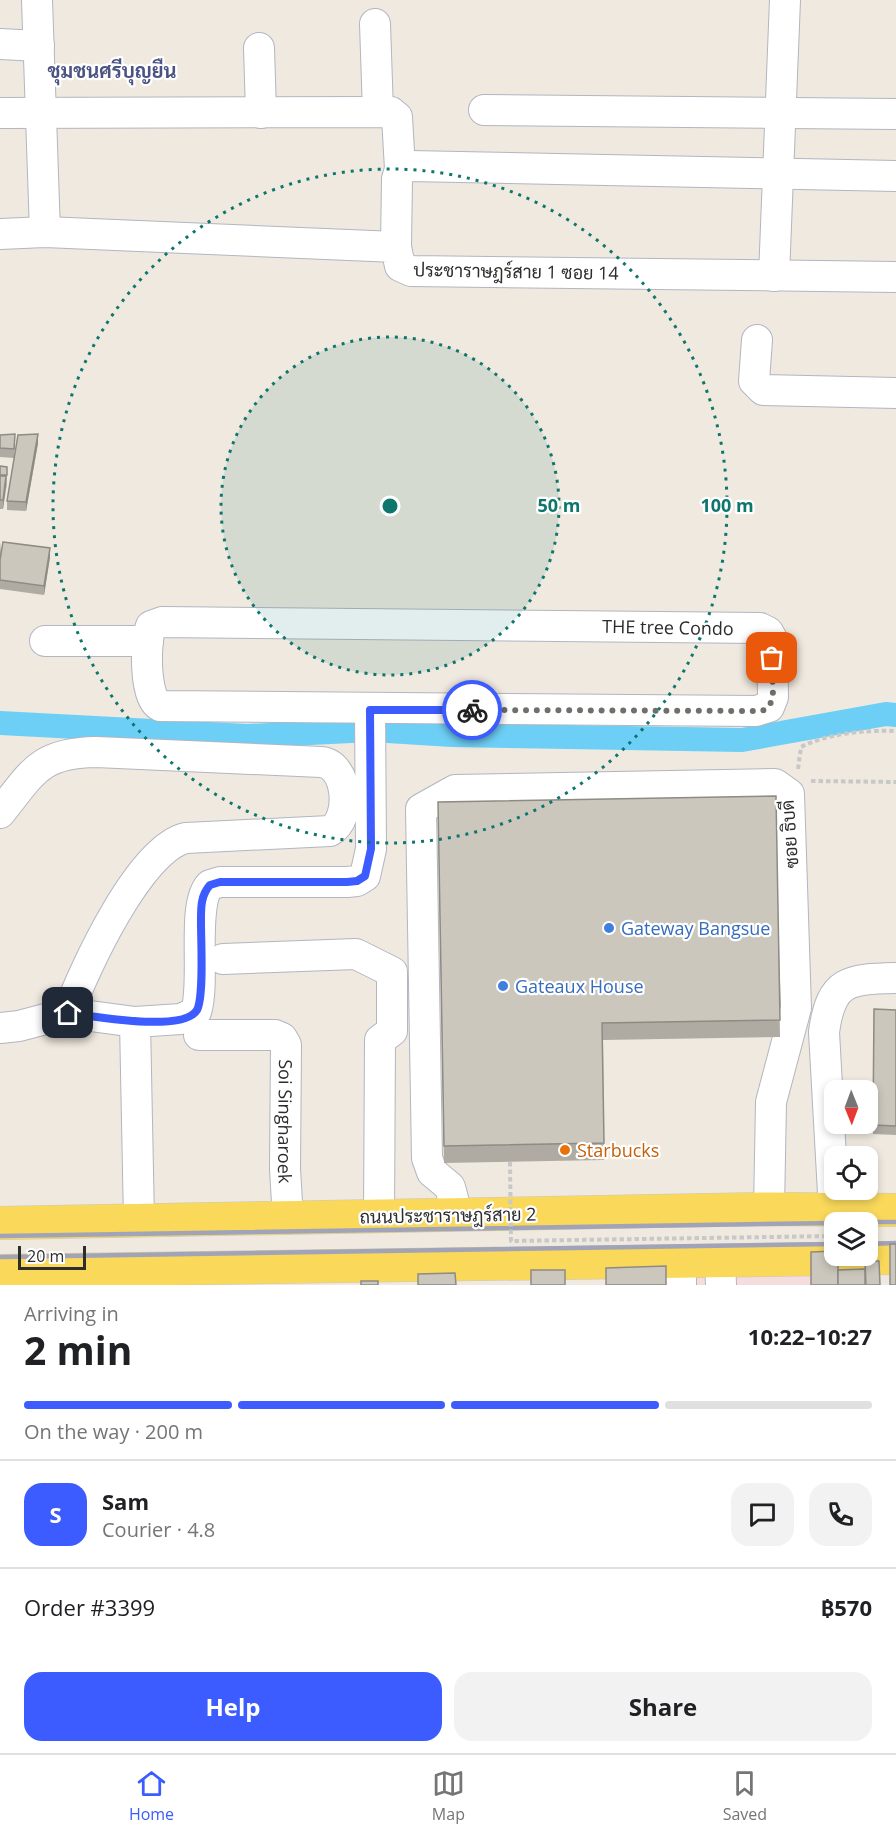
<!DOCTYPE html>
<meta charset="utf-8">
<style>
:root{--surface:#fff;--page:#f2f2f2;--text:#202124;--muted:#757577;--line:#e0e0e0;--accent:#3c5cff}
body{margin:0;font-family:"Open Sans",Sarabun,sans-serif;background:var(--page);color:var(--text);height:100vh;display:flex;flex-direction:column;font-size:22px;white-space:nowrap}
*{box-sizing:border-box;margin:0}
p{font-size:20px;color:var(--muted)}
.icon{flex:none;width:33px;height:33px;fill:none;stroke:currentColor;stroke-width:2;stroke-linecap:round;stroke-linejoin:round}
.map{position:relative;height:1285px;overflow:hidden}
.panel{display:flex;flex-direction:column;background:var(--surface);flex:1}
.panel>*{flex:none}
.needle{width:39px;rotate:179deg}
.tools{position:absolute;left:824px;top:1080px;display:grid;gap:12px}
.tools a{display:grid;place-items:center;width:54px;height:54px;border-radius:12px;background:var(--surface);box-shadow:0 3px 9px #0003;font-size:30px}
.scale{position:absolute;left:18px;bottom:15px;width:68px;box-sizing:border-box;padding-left:6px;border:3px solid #2d2d2d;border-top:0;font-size:16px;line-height:21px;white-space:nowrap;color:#2d2d2d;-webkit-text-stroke:4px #fff;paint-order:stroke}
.pin{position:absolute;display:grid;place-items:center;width:51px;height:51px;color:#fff;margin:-26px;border-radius:12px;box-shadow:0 3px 9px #0006}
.courier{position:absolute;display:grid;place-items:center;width:60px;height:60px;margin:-30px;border:4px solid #3c5cff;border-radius:50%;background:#fff;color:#222;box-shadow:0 2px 8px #0007}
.head em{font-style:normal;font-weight:700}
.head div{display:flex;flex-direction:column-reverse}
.head{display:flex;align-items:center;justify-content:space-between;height:102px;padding:0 24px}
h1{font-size:39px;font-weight:700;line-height:45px}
.bar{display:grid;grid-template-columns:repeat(4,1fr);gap:9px 6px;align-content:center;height:72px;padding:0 24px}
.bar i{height:8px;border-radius:4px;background:var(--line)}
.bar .current{background:var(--accent)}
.bar p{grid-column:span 4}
.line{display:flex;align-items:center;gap:15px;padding:0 24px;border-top:2px solid var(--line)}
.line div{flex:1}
.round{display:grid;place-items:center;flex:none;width:63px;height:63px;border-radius:18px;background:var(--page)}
.cta{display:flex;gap:12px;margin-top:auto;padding:12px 24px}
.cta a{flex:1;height:69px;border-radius:18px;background:var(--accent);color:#fff;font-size:24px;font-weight:700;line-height:69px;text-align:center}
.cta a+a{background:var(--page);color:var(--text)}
.tabs{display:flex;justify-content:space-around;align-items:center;height:84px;border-top:2px solid var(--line);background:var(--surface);font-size:16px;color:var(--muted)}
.tabs a{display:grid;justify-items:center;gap:3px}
.tabs .current{color:var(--accent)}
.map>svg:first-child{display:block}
.medical{fill:#f6dddd}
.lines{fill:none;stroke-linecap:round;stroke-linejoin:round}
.canal{stroke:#6dcff6;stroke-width:24}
.minor-casing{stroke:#b3b5c1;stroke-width:32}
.major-casing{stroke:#c8c8c8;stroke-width:34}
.path{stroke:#c8c8c8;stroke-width:4;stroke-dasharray:4.5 3;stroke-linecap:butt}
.minor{stroke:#fff;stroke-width:30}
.major{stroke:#f9d85a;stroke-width:33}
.rail{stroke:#a1a4b8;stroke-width:4.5}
.path-bridge{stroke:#c8c8c8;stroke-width:4;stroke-dasharray:4.5 3;stroke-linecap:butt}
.wall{fill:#afaba3}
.shaded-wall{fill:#8e8b84}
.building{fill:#cbc7bd;stroke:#8e8b84;stroke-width:1.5}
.done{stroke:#716f6b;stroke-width:6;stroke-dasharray:0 10.8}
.route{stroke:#3c5cff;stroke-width:8}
.ring{fill:none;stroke:#0f766e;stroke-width:3;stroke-dasharray:3 6}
.shop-dot{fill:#3f7fe0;stroke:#fff;stroke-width:2}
.food-dot{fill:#e8710a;stroke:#fff;stroke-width:2}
.labels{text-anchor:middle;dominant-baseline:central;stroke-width:4.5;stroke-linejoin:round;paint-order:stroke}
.street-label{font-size:18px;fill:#2d2d2d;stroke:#fff}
.shop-label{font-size:18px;fill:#366cbe;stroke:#fff;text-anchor:start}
.food-label{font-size:18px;fill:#c56008;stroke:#fff;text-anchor:start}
.neighbourhood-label{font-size:20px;font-weight:bold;fill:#4a5382;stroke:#fff}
.centre{fill:#0f766e;stroke:#fff;stroke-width:3}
.ring-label{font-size:18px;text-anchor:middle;font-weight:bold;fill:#0f766e;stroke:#fff;stroke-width:4.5;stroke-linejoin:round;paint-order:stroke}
</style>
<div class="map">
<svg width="896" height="1285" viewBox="0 0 896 1285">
<rect width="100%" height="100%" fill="#efe9df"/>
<polygon class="medical" points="814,1266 812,1285 691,1285 690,1268"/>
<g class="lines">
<polyline class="canal" points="0,723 247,736 372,730 452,735 742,740 886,714 896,715"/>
<g class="minor-casing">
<g id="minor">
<polyline points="37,0 45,232"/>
<polyline points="375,24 378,112"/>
<polyline points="0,44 39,46"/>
<polyline points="259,48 261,113"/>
<polyline points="484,110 896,114"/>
<polyline points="0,113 391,112 397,117 400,169"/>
<polyline points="0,234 45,232 396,247 400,266 411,271 896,277"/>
<polyline points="396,247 397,179 400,169 410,166 896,176"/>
<polyline points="774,276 785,0"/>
<polyline points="757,340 754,381 763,390 896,393"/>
<path d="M162 622 760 628 768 632 772 639 773 697 769 707 756 711 160 706C144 699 145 641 151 626Z"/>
<polyline points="45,641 148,641"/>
<path d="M0 813C33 772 39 753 96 752L321 762C348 764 353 819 330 831L186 838C140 848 84 969 68 1013"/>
<polyline points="223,959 356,954 392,972 392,1031 380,1040 379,1217"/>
<polyline points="0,1028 19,1026 68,1013 135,1022"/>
<path id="s1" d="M199 1035H275L282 1038 286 1045 285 1169 288 1219"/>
<path d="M834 1211 824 1032C831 980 848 979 896 978"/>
<polyline points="457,1214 450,1187 432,1172 427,1158 421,809 455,790 775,784 789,794 796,1008 771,1102 769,1209"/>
<path d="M139 1221 135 1022 181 1019 196 1012C206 981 191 904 210 885L220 882H347L357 881 365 876 371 849 370 710"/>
<polyline points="681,1261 681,1285"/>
<polyline points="720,1261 721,1285"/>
</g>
</g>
<g class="major-casing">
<g id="major">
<polyline points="0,1223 769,1209 896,1210"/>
<polyline points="0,1271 896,1258"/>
</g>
</g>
<g class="path">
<path d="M798 769 801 747C828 733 866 730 896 731"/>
<polyline points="811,781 896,782"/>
</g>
<use href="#minor" class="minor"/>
<use href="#major" class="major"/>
<g class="rail">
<polyline points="840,1222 896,1222"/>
<polyline points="0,1236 834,1223"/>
<polyline points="867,1244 896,1243"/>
<polyline points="0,1257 834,1244"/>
</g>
<polyline class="path-bridge" points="510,1162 511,1241 834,1236"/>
</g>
<g class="wall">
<polygon points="0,435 15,444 14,457 38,443 26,511 7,510 7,501 14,458 0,457"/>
<polygon points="0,466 7,467 7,484 3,509 0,509"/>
<polygon points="0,541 1,553 50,557 44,595 0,589"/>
<polygon points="776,796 780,1037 603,1040 604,1160 444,1163 438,802"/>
<polygon points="874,1009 896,1010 896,1135 873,1134"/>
</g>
<g class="shaded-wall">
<polygon points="38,434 38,443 26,511 26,502"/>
<polygon points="6,476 6,485 3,509 3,500"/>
<polygon points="50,548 50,557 44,595 44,586"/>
</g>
<g class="building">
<polygon points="15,434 14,449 0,448 0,435"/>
<polygon points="38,434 26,502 7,501 18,435"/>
<polygon points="0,466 7,467 7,475 0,475"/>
<polygon points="0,476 6,476 3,500 0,500"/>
<polygon points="3,542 50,548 44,586 0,580 0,560"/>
<polygon points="776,796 780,1020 602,1023 604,1143 444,1146 438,802"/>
<polygon points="874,1009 896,1010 896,1126 873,1125"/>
<rect x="890" y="1244" width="6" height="41"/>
<polygon points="834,1251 834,1256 838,1256 838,1285 811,1285 811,1252"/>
<polygon points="879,1261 880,1285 866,1285 865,1262"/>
<polygon points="666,1266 666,1285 606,1285 606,1268"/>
<polygon points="865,1269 865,1285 838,1285 838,1270"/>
<rect x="531" y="1270" width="34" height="15"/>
<polygon points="455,1273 456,1285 418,1285 418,1274"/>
<rect x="361" y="1281" width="17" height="4"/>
</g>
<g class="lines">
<polyline class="done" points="472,710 762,711 769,707 773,697 772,658"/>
<path class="route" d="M68 1013C91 1016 184 1033 197 1010 204 997 201 942 201 924 201 910 200 896 210 885L220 882H347L357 881 365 876 371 849 370 710H472"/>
</g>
<circle cx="390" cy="506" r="169" fill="#0f766e" fill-opacity=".12"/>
<g class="ring">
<circle cx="390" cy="506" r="169"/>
<circle cx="390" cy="506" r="337"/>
</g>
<g class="shop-dot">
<circle cx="609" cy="928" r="6"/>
<circle cx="503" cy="986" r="6"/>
</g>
<circle class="food-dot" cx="565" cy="1150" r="6"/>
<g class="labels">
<g class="street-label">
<text transform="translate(516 271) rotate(1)">ประชาราษฎร์สาย 1 ซอย 14</text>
<text transform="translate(668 627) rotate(1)">THE tree Condo</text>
<text transform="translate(789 834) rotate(-94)">ซอย ธิบดี</text>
<text stroke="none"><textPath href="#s1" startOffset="168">Soi Singharoek</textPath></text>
<text transform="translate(448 1215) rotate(-1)">ถนนประชาราษฎร์สาย 2</text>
</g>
<g class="shop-label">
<text x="621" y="928">Gateway Bangsue</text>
<text x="515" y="986">Gateaux House</text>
</g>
<g class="food-label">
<text x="577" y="1150">Starbucks</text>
</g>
<g class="neighbourhood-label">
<text x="112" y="70">ชุมชนศรีบุญยืน</text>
</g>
</g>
<circle cx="390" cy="506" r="9" class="centre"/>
<g class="ring-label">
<text x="559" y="512">50 m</text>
<text x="727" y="512">100 m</text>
</g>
</svg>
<div class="tools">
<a><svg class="needle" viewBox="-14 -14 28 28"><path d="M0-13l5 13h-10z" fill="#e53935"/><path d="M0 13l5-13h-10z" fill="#757577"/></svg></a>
<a><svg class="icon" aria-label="locate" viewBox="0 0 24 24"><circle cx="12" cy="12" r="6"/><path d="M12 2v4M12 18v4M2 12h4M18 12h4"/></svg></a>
<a><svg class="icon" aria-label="layers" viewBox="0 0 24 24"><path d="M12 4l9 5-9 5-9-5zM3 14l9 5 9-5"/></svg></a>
</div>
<div class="scale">20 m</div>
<div class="pin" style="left:772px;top:658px;background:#ea580c"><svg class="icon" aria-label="bag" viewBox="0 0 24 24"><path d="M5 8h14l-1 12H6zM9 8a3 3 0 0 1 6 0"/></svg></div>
<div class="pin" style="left:68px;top:1013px;background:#1f2937"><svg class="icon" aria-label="home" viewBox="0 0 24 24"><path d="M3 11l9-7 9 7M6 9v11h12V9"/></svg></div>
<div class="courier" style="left:472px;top:710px"><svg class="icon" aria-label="bike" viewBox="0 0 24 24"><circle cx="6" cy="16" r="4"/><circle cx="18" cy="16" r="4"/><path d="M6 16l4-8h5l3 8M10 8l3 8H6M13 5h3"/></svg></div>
</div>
<section class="panel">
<div class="head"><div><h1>2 min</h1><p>Arriving in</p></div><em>10:22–10:27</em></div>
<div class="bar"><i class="current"></i><i class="current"></i><i class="current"></i><i></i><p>On the way · 200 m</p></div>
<div class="line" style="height:108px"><b class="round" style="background:var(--accent);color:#fff">S</b><div><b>Sam</b><p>Courier · 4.8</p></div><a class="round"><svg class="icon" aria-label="chat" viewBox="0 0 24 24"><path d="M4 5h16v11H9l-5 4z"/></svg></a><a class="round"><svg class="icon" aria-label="phone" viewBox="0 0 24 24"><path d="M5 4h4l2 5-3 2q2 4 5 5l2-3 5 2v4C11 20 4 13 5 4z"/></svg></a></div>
<div class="line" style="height:78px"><div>Order #3399</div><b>฿570</b></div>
<div class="cta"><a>Help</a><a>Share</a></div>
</section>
<nav class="tabs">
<a class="current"><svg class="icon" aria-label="home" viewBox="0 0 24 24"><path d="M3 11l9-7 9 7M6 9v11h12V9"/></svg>Home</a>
<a><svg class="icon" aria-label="map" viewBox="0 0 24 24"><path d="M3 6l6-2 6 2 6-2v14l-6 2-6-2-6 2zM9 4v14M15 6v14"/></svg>Map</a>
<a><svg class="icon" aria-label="saved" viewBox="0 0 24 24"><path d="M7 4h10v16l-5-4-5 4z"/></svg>Saved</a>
</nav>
